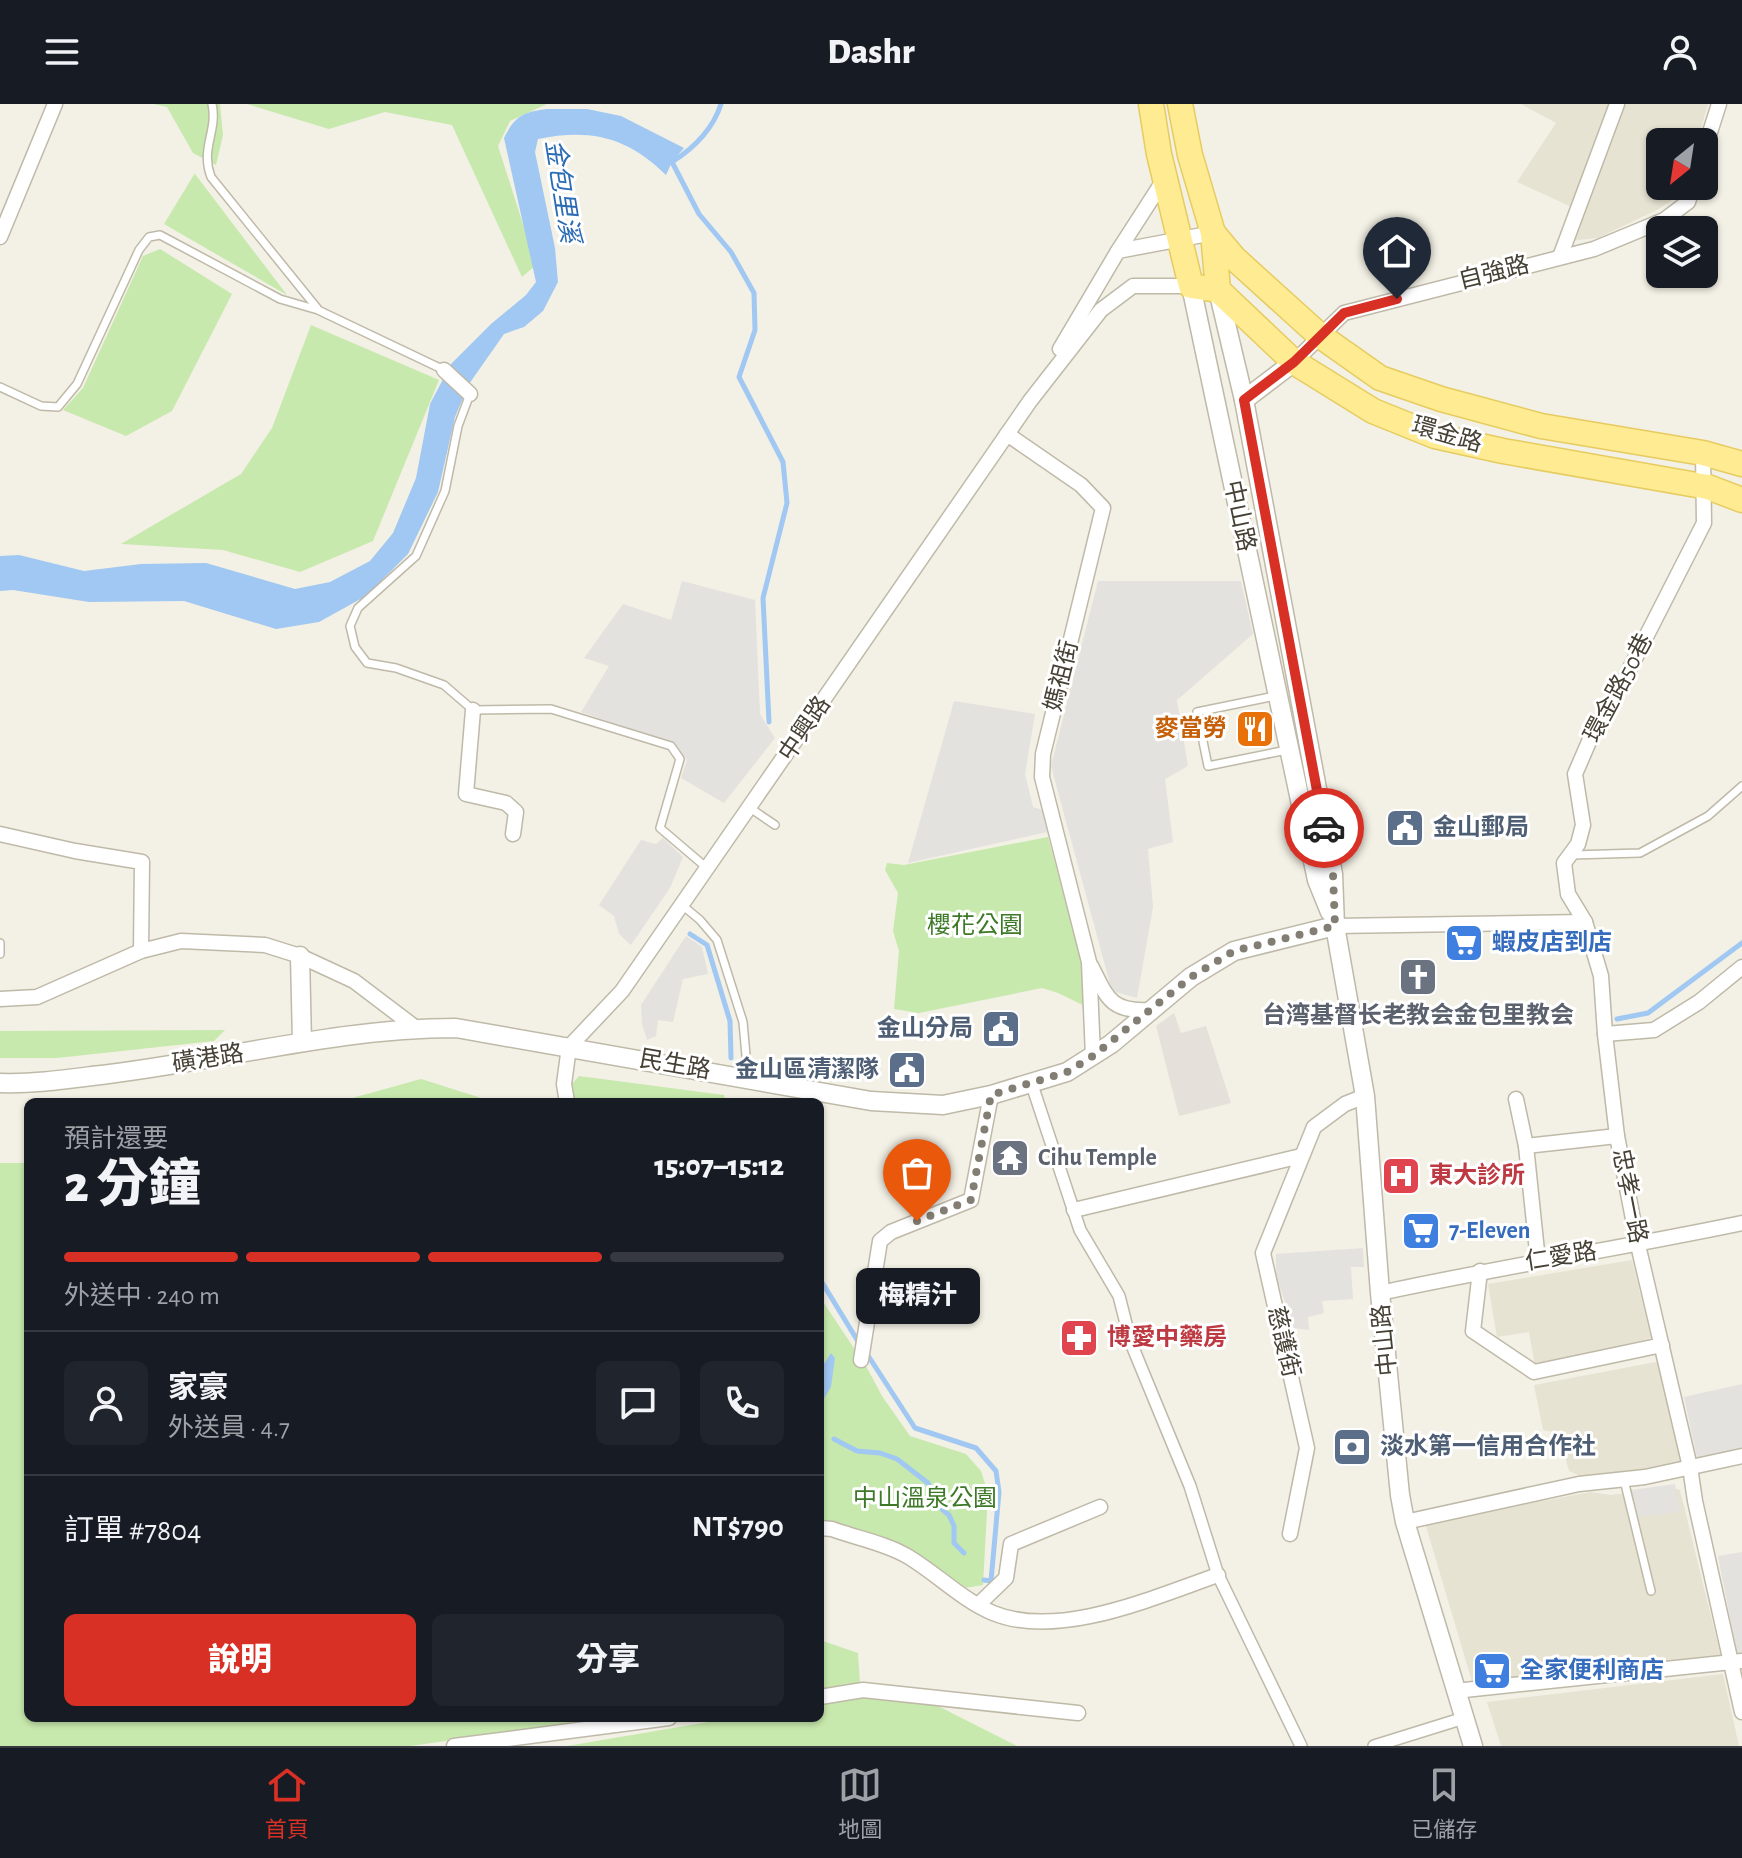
<!DOCTYPE html>
<html lang="zh-TW">
<meta charset="utf-8">
<style>
:root{--surface:#171b24;--page:#20242c;--text:#f1f3f6;--muted:#9ea1a6;--line:#363941;--accent:#d93025}
body{margin:0;font-family:"Alegreya Sans","Noto Sans TC",sans-serif;background:var(--page);color:var(--text);height:100vh;display:flex;flex-direction:column;font-size:30px;white-space:nowrap}
*{box-sizing:border-box;margin:0}
p{font-size:26px;color:var(--muted)}
.icon{flex:none;width:44px;height:44px;fill:none;stroke:currentColor;stroke-width:2;stroke-linecap:round;stroke-linejoin:round}
.map{position:relative;flex:1;overflow:hidden}
.drawer{position:absolute;left:24px;top:994px;width:800px;height:624px;display:flex;flex-direction:column;background:var(--surface);border-radius:12px;box-shadow:0 2px 6px #0004}
.drawer>*{flex:none}
.needle{width:52px;rotate:210deg}
.fabs{position:absolute;left:1646px;top:24px;display:grid;gap:16px}
.fabs a{display:grid;place-items:center;width:72px;height:72px;border-radius:12px;background:var(--surface);box-shadow:0 2px 6px #0004;font-size:40px}
.pin{position:absolute;display:grid;place-items:center;width:68px;height:68px;color:#fff;margin:-82px -34px;border-radius:50% 50% 50% 0;rotate:-45deg;box-shadow:0 0 8px #0007}
.pin .icon{rotate:45deg}
.courier{position:absolute;display:grid;place-items:center;width:80px;height:80px;margin:-40px;border:6px solid #d93025;border-radius:50%;background:#fff;color:#222;box-shadow:0 2px 10px #0007}
.bubble{position:absolute;height:56px;border-radius:12px;background:var(--surface);box-shadow:0 2px 6px #0004;font-size:26px;font-weight:800;line-height:56px;text-align:center}
.head em{font-style:normal;font-weight:800}
.head div{display:flex;flex-direction:column-reverse}
.head{display:flex;align-items:center;justify-content:space-between;height:136px;padding:0 40px}
h1{font-size:52px;font-weight:800;line-height:60px}
.bar{display:grid;grid-template-columns:repeat(4,1fr);gap:12px 8px;align-content:center;height:96px;padding:0 40px}
.bar i{height:10px;border-radius:6px;background:var(--line)}
.bar .selected{background:var(--accent)}
.bar p{grid-column:span 4}
.line{display:flex;align-items:center;gap:20px;padding:0 40px;border-top:2px solid var(--line)}
.line div{flex:1}
.round{display:grid;place-items:center;flex:none;width:84px;height:84px;border-radius:12px;background:var(--page)}
.button{display:flex;gap:16px;margin-top:auto;padding:16px 40px}
.button a{flex:1;height:92px;border-radius:12px;background:var(--accent);color:#fff;font-size:32px;font-weight:800;line-height:92px;text-align:center}
.button a+a{background:var(--page);color:var(--text)}
header{display:flex;justify-content:space-between;align-items:center;height:104px;padding:0 40px;background:var(--surface);font-size:36px;font-weight:800}
.menu{display:flex;justify-content:space-around;align-items:center;height:112px;border-top:2px solid var(--line);background:var(--surface);font-size:22px;color:var(--muted)}
.menu a{display:grid;justify-items:center;gap:4px}
.menu .selected{color:var(--accent)}
.map>svg:first-child{display:block}
.residential{fill:#e7e3d3}
.industrial{fill:#e5e1da}
.green{fill:#c7e9ad}
.parking{fill:#e4e2de}
.water{fill:#a0c8f2}
.lines{fill:none;stroke-linecap:round;stroke-linejoin:round}
.stream{stroke:#a0c8f2;stroke-width:5}
.service-casing{stroke:#bfb9a8;stroke-width:10}
.pedestrian-casing{stroke:#bfb9a8;stroke-width:14}
.minor-casing{stroke:#bfb9a8;stroke-width:17}
.tertiary-casing{stroke:#bfb9a8;stroke-width:21}
.primary-casing{stroke:#e6cc60;stroke-width:27}
.service{stroke:#fff;stroke-width:7}
.pedestrian{stroke:#fff;stroke-width:11}
.minor{stroke:#fff;stroke-width:14}
.tertiary{stroke:#fff;stroke-width:18}
.primary{stroke:#ffeb92;stroke-width:24}
.done{stroke:#837e73;stroke-width:8;stroke-dasharray:0 14.4}
.route{stroke:#d93025;stroke-width:10}
.labels{text-anchor:middle;dominant-baseline:central;stroke-width:6;stroke-linejoin:round;paint-order:stroke}
.street-label{font-size:24px;fill:#464135;stroke:#fff}
.food-label{font-size:24px;font-weight:bold;fill:#c56008;stroke:#fff;text-anchor:end}
.service-label{font-size:24px;font-weight:bold;fill:#4e5e75;stroke:#fff;text-anchor:start}
.park-label{font-size:24px;fill:#3d7927;stroke:#fff}
.shop-label{font-size:24px;font-weight:bold;fill:#366cbe;stroke:#fff;text-anchor:start}
.worship-label{font-size:24px;font-weight:bold;fill:#5b616d;stroke:#fff}
.health-label{font-size:24px;font-weight:bold;fill:#be3a42;stroke:#fff;text-anchor:start}
.water-label{font-size:26px;font-style:italic;fill:#2b6cb4;stroke:#fff}
</style>
<header><svg class="icon" aria-label="menu" viewBox="0 0 24 24"><path d="M4 6h16M4 12h16M4 18h16"/></svg>Dashr<svg class="icon" aria-label="person" viewBox="0 0 24 24"><circle cx="12" cy="8" r="4"/><path d="M4 21q1-7 8-7t8 7"/></svg></header>
<div class="map">
<svg width="1742" height="1642" viewBox="0 0 1742 1642">
<rect width="100%" height="100%" fill="#f3f0e5"/>
<g class="residential">
<polygon points="1521,0 1708,0 1697,38 1660,38 1660,82 1685,82 1683,89 1657,106 1598,134 1560,138 1574,104 1517,78 1556,19"/>
<polygon points="1632,1156 1651,1234 1535,1262 1529,1228 1497,1233 1488,1180"/>
<polygon points="1661,1257 1681,1358 1589,1376 1569,1367 1558,1329 1543,1326 1534,1281"/>
<polygon points="1670,1383 1680,1386 1722,1557 1473,1581 1425,1419 1591,1388 1611,1391"/>
<polygon points="1723,1570 1739,1642 1501,1642 1487,1598"/>
</g>
<polygon class="industrial" points="1174,909 1181,929 1206,922 1231,999 1179,1012 1156,922"/>
<g class="green">
<polygon points="154,0 220,0 223,31 216,61 193,49 167,3"/>
<polygon points="247,0 547,0 510,17 498,42 536,161 522,173 452,21 385,8 329,25"/>
<polygon points="195,69 195,70 287,191 164,120"/>
<polygon points="160,145 232,190 172,307 126,332 63,306 83,284 143,152"/>
<polygon points="311,221 439,276 373,437 300,468 223,446 121,440 241,370 272,324"/>
<polygon points="1048,733 1087,878 1087,903 1058,889 1042,884 919,909 894,905 899,847 893,827 898,789 885,766 887,759 904,761"/>
<polygon points="225,926 214,937 57,954 0,954 0,927"/>
<polygon points="579,972 724,991 725,998 575,998 571,981"/>
<polygon points="421,975 494,998 338,998"/>
<polygon points="0,1059 28,1059 28,1614 604,1614 411,1642 0,1642"/>
<polygon points="820,1193 867,1264 882,1292 910,1332 966,1350 981,1367 988,1389 983,1481 965,1484 912,1450 886,1438 820,1415"/>
<polygon points="820,1536 858,1549 860,1580 820,1585"/>
<polygon points="860,1592 928,1597 1017,1642 567,1642 732,1614 820,1614 820,1599"/>
</g>
<g class="parking">
<polygon points="682,477 755,496 760,610 775,634 724,699 681,674 687,656 673,640 581,608 609,562 584,554 623,500 671,516"/>
<polygon points="1098,477 1241,477 1253,530 1177,596 1188,662 1165,675 1173,738 1148,745 1153,803 1137,894 1112,887 1051,662"/>
<polygon points="954,597 1035,610 1025,670 1033,703 1042,706 1047,728 908,759"/>
<polygon points="663,734 683,753 670,784 631,841 619,830 614,812 599,801 641,736 656,740"/>
<polygon points="686,832 702,843 708,870 683,875 673,918 658,916 656,932 647,936 642,920 641,901"/>
<polygon points="1363,1144 1364,1163 1351,1163 1353,1195 1322,1197 1324,1209 1308,1213 1309,1226 1294,1224 1276,1172 1276,1150"/>
<polygon points="1742,1280 1742,1345 1697,1354 1684,1293"/>
<polygon points="1675,1380 1680,1408 1639,1412 1631,1386"/>
<polygon points="1742,1448 1742,1550 1737,1550 1718,1452"/>
</g>
<g class="water">
<path d="M547 5H587L621 12 684 44 672 58 666 71C628 33 590 24 538 35L535 48 555 144 558 178 543 207 524 223 504 230 469 280 455 313 438 388 408 450 366 492 319 518 276 525 184 497 89 498 13 486 0 487V452L19 451 84 467 141 460 206 459 295 485 330 478 370 457 393 429 416 374 430 300 451 260 491 220 526 191 536 178 504 34C515 12 523 8 547 5Z"/>
<polygon points="831,1249 835,1254 831,1283 820,1301 820,1266"/>
</g>
<g class="lines">
<g class="stream">
<path d="M721 0C713 25 694 44 672 58L699 110 731 148 754 189 755 226 739 273 783 358 787 399 763 494 769 618"/>
<polyline points="690,830 707,841 730,917 731,954"/>
<polyline points="1617,915 1648,909 1742,839"/>
<polyline points="820,1175 859,1239"/>
<polyline points="867,1250 915,1324 976,1344 996,1367 999,1388 991,1477 984,1476"/>
<polyline points="834,1335 857,1347 880,1349 897,1355 928,1379 937,1401 949,1411 954,1422 954,1439 964,1449"/>
</g>
<g class="service-casing">
<g id="service">
<path d="M212 0C218 27 200 44 211 73L317 204"/>
<polyline points="0,283 41,302 58,303 77,280 139,146 149,133 160,131 280,195 318,206 444,266"/>
<polyline points="470,290 458,322 445,387 416,452 358,504 350,522 355,543 367,559 396,564 444,581 473,606 551,605 671,642 680,655 660,724 707,764"/>
<polyline points="1275,592 1197,608 1208,662 1287,646"/>
<polyline points="750,704 775,721"/>
<polyline points="1572,751 1640,749 1708,712 1742,682"/>
<polyline points="682,801 700,816 717,836 743,918 748,974"/>
<polyline points="0,839 0,850"/>
<polyline points="1624,1376 1651,1487"/>
</g>
</g>
<g class="pedestrian-casing">
<g id="pedestrian">
<polyline points="1031,978 1080,1126 1119,1192 1131,1239 1190,1382 1218,1471 1301,1642"/>
<polyline points="1374,1642 1464,1614"/>
</g>
</g>
<g class="minor-casing">
<g id="minor">
<polyline points="1704,47 1719,0"/>
<polyline points="0,133 55,0"/>
<polyline points="1118,147 1165,74"/>
<polyline points="1560,153 1617,0"/>
<polyline points="1060,245 1118,147 1213,129"/>
<polyline points="1294,258 1344,209 1594,145 1664,116 1688,98 1693,82"/>
<polyline points="444,266 470,290"/>
<polyline points="1007,330 1081,381 1103,404 1043,650 1042,673 1089,858 1093,952"/>
<polyline points="473,606 466,690 506,699 516,708 513,730"/>
<polyline points="0,730 75,747 142,758 141,847"/>
<polyline points="1585,818 1568,790 1564,759 1578,740 1583,721 1575,670 1591,633 1622,580 1704,419 1703,349"/>
<polyline points="1335,822 1585,818 1601,872 1605,930 1617,1032 1638,1141 1690,1363 1695,1397 1742,1608"/>
<path d="M1091 862C1107 893 1110 908 1149 906"/>
<polyline points="0,895 37,893 141,847 181,837 265,841 300,852 354,877 416,924"/>
<polyline points="1605,930 1654,926 1699,898 1742,863"/>
<polyline points="1516,995 1526,1042 1538,1157"/>
<polyline points="567,998 564,980 569,943 622,887 1030,297 1101,206 1133,182 1191,182"/>
<polyline points="1526,1042 1617,1032"/>
<polyline points="1074,1106 1301,1052"/>
<polyline points="1480,1167 1473,1227 1534,1268 1662,1241"/>
<path d="M1380 1189C1500 1163 1622 1144 1742 1119"/>
<polyline points="861,1256 880,1137 891,1128 971,1096 991,991"/>
<polyline points="1405,1418 1579,1380 1645,1373 1742,1352"/>
<path d="M820 1424 832 1425C856 1434 885 1439 907 1452 936 1469 962 1496 993 1509 1059 1536 1154 1493 1218 1471"/>
<polyline points="1290,1430 1307,1344 1263,1149 1314,1023 1345,1000 1365,992"/>
<polyline points="979,1500 1006,1474 1011,1440 1100,1403"/>
<polyline points="1455,1587 1742,1557"/>
<polyline points="820,1593 863,1586 1078,1609"/>
<polyline points="454,1642 669,1614"/>
</g>
</g>
<g class="tertiary-casing">
<g id="tertiary">
<polyline points="1191,182 1317,776 1330,808"/>
<polyline points="1218,186 1244,296 1333,770 1335,822 1365,992 1380,1189 1400,1391 1405,1418 1473,1642"/>
<polyline points="1244,296 1294,258"/>
<polyline points="300,852 302,938"/>
<path d="M0 979C31 980 61 976 92 972 213 959 333 924 456 924L871 997 943 1001 991 991 1067 968 1111 940 1191 873 1234 847 1335 822"/>
</g>
</g>
<g class="primary-casing">
<g id="primary">
<polyline points="1151,0 1159,50 1191,182 1218,186 1294,258 1373,307 1435,332 1503,347 1708,383 1742,396"/>
<polyline points="1180,0 1190,51 1213,129 1218,186"/>
<polyline points="1213,129 1234,154 1319,231 1380,274 1441,295 1541,322 1703,349 1742,360"/>
</g>
</g>
<use href="#service" class="service"/>
<use href="#pedestrian" class="pedestrian"/>
<use href="#minor" class="minor"/>
<use href="#tertiary" class="tertiary"/>
<use href="#primary" class="primary"/>
</g>
<g class="lines">
<polyline class="done" points="917,1117 971,1096 991,991 1067,968 1093,952 1191,873 1234,847 1335,822 1333,770 1324,724"/>
<polyline class="route" points="1324,724 1244,296 1294,258 1344,209 1397,195"/>
</g>
<defs>
<g id="restaurant-square" transform="scale(2)"><rect x="-9" y="-9" width="18" height="18" rx="4" fill="#e8710a" stroke="#fff"/><path d="M-5-6h1v4h1v-4h1v4h1v-4h1v5L-1.5 .5V6h-2V.5L-5-1ZM5-6V6H3V1.5H1.5Q1.5-4 5-6Z" fill="#fff"/></g>
<g id="civic-square" transform="scale(2)"><rect x="-9" y="-9" width="18" height="18" rx="4" fill="#5c6f8a" stroke="#fff"/><path d="M-.6-6.5H3V-4.5H.6V-3L4-1V1h2V6H-6V1h2V-1L-.6-3ZM-1.2 2.5V6h2.4V2.5Z" fill="#fff"/></g>
<g id="supermarket-square" transform="scale(2)"><rect x="-9" y="-9" width="18" height="18" rx="4" fill="#3f7fe0" stroke="#fff"/><path d="M-6-5.5h2.5l.6 2H6L4.5 2H-2.5L-4.4-4H-6ZM-1.5 3.2a1.3 1.3 0 1 0 .1 0ZM3 3.2a1.3 1.3 0 1 0 .1 0Z" fill="#fff"/></g>
<g id="church-square" transform="scale(2)"><rect x="-9" y="-9" width="18" height="18" rx="4" fill="#6b7280" stroke="#fff"/><path d="M-1.2-6h2.4v3.5h3.3v2.4h-3.3V6h-2.4V-.1h-3.3v-2.4h3.3Z" fill="#fff"/></g>
<g id="temple-square" transform="scale(2)"><rect x="-9" y="-9" width="18" height="18" rx="4" fill="#6b7280" stroke="#fff"/><path d="M0-6L5-2H3V0L6.5 2.5H4V6H1.5V3h-3V6H-4V2.5H-6.5L-3 0V-2H-5Z" fill="#fff"/></g>
<g id="hospital-square" transform="scale(2)"><rect x="-9" y="-9" width="18" height="18" rx="4" fill="#e0444e" stroke="#fff"/><path d="M-5-5h3v3.5h4V-5h3V5h-3V1.5h-4V5h-3Z" fill="#fff"/></g>
<g id="pharmacy-square" transform="scale(2)"><rect x="-9" y="-9" width="18" height="18" rx="4" fill="#e0444e" stroke="#fff"/><path d="M-2-6h4v4h4v4h-4v4h-4v-4h-4v-4h4Z" fill="#fff"/></g>
<g id="bank-square" transform="scale(2)"><rect x="-9" y="-9" width="18" height="18" rx="4" fill="#5c6f8a" stroke="#fff"/><path d="M-6-4H6V4H-6ZM0-2.3a2.3 2.3 0 1 0 0 4.6a2.3 2.3 0 1 0 0-4.6Z" fill="#fff"/></g>
</defs>
<g fill-rule="evenodd">
<use href="#restaurant-square" x="1255" y="625"/>
<use href="#civic-square" x="1405" y="724"/>
<use href="#supermarket-square" x="1464" y="839"/>
<use href="#church-square" x="1418" y="873"/>
<use href="#civic-square" x="1001" y="925"/>
<use href="#civic-square" x="907" y="966"/>
<use href="#temple-square" x="1010" y="1054"/>
<use href="#hospital-square" x="1401" y="1072"/>
<use href="#supermarket-square" x="1421" y="1127"/>
<use href="#pharmacy-square" x="1079" y="1234"/>
<use href="#bank-square" x="1352" y="1343"/>
<use href="#supermarket-square" x="1492" y="1567"/>
</g>
<g class="labels">
<g class="street-label">
<text transform="translate(1494 169) rotate(-14)">自強路</text>
<text transform="translate(1447 331) rotate(16)">環金路</text>
<text transform="translate(1239 412) rotate(78)">中山路</text>
<text transform="translate(1062 572) rotate(-76)">媽祖街</text>
<text transform="translate(1619 584) rotate(-62)">環金路50巷</text>
<text transform="translate(805 625) rotate(-56)">中興路</text>
<text transform="translate(208 955) rotate(-9)">磺港路</text>
<text transform="translate(675 961) rotate(10)">民生路</text>
<text transform="translate(1629 1092) rotate(79)">忠孝一路</text>
<text transform="translate(1561 1153) rotate(-9)">仁愛路</text>
<text transform="translate(1385 1236) rotate(-96)">中山路</text>
<text transform="translate(1283 1238) rotate(77)">慈護街</text>
</g>
<g class="food-label">
<text x="1227" y="625">麥當勞</text>
</g>
<g class="service-label">
<text x="1433" y="724">金山郵局</text>
<text x="973" y="925" text-anchor="end">金山分局</text>
<text x="879" y="966" text-anchor="end">金山區清潔隊</text>
<text x="1380" y="1343">淡水第一信用合作社</text>
</g>
<g class="park-label">
<text x="975" y="822">櫻花公園</text>
<text x="925" y="1395">中山溫泉公園</text>
</g>
<g class="shop-label">
<text x="1492" y="839">蝦皮店到店</text>
<text x="1449" y="1127">7-Eleven</text>
<text x="1520" y="1567">全家便利商店</text>
</g>
<g class="worship-label">
<text x="1418" y="912">台湾基督长老教会金包里教会</text>
<text x="1038" y="1054" text-anchor="start">Cihu Temple</text>
</g>
<g class="health-label">
<text x="1429" y="1072">東大診所</text>
<text x="1107" y="1234">博愛中藥房</text>
</g>
<g class="water-label">
<text transform="translate(562 87) rotate(81)">金包里溪</text>
</g>
</g>
</svg>
<div class="fabs">
<a><svg class="needle" viewBox="-14 -14 28 28"><path d="M0-13l5 13h-10z" fill="#e53935"/><path d="M0 13l5-13h-10z" fill="#9ea1a6"/></svg></a>
<a><svg class="icon" aria-label="layers" viewBox="0 0 24 24"><path d="M12 4l9 5-9 5-9-5zM3 14l9 5 9-5"/></svg></a>
</div>
<div class="pin" style="left:917px;top:1117px;background:#ea580c"><svg class="icon" aria-label="bag" viewBox="0 0 24 24"><path d="M5 8h14l-1 12H6zM9 8a3 3 0 0 1 6 0"/></svg></div>
<div class="pin" style="left:1397px;top:195px;background:#1f2937"><svg class="icon" aria-label="home" viewBox="0 0 24 24"><path d="M3 11l9-7 9 7M6 9v11h12V9"/></svg></div>
<div class="courier" style="left:1324px;top:724px"><svg class="icon" aria-label="car" viewBox="0 0 24 24"><path d="M5 17H2v-5l4-1 3-4h7l3 4 3 1v5h-3M9 17h6M6 11h13"/><circle cx="7" cy="17" r="2"/><circle cx="17" cy="17" r="2"/></svg></div>
<div class="bubble" style="left:856px;top:1164px;width:124px">梅精汁</div>
<section class="drawer">
<div class="head"><div><h1>2 分鐘</h1><p>預計還要</p></div><em>15:07–15:12</em></div>
<div class="bar"><i class="selected"></i><i class="selected"></i><i class="selected"></i><i></i><p>外送中 · 240 m</p></div>
<div class="line" style="height:144px"><a class="round"><svg class="icon" aria-label="person" viewBox="0 0 24 24"><circle cx="12" cy="8" r="4"/><path d="M4 21q1-7 8-7t8 7"/></svg></a><div><b>家豪</b><p>外送員 · 4.7</p></div><a class="round"><svg class="icon" aria-label="chat" viewBox="0 0 24 24"><path d="M4 5h16v11H9l-5 4z"/></svg></a><a class="round"><svg class="icon" aria-label="phone" viewBox="0 0 24 24"><path d="M5 4h4l2 5-3 2q2 4 5 5l2-3 5 2v4C11 20 4 13 5 4z"/></svg></a></div>
<div class="line" style="height:104px"><div>訂單 #7804</div><b>NT$790</b></div>
<div class="button"><a>說明</a><a>分享</a></div>
</section>
</div>
<nav class="menu">
<a class="selected"><svg class="icon" aria-label="home" viewBox="0 0 24 24"><path d="M3 11l9-7 9 7M6 9v11h12V9"/></svg>首頁</a>
<a><svg class="icon" aria-label="map" viewBox="0 0 24 24"><path d="M3 6l6-2 6 2 6-2v14l-6 2-6-2-6 2zM9 4v14M15 6v14"/></svg>地圖</a>
<a><svg class="icon" aria-label="saved" viewBox="0 0 24 24"><path d="M7 4h10v16l-5-4-5 4z"/></svg>已儲存</a>
</nav>
